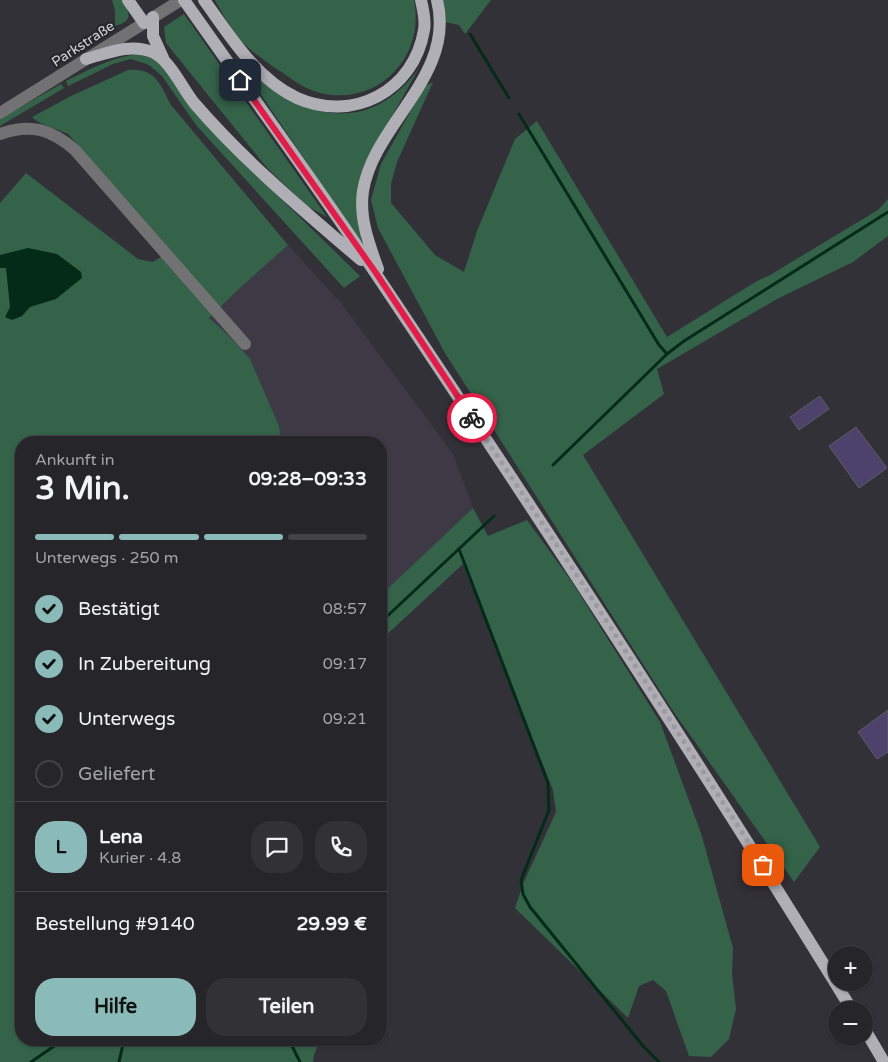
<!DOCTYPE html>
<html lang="de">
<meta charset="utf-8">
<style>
:root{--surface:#26252a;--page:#323136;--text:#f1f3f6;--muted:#a4a5a8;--line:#424247;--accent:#8bbbb9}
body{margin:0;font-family:"Varela Round",sans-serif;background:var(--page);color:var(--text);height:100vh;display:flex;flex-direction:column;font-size:19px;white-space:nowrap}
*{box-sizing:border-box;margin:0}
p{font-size:16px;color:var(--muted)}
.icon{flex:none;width:28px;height:28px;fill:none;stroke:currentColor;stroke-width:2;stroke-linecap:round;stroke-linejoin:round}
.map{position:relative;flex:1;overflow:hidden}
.panel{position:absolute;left:15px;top:436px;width:372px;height:610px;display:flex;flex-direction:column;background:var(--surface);border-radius:20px;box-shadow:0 1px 4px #0004,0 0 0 1px var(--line)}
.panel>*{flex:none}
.tools{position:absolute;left:828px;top:946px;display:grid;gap:10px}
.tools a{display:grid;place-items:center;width:45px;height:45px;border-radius:50%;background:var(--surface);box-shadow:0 1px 4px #0004,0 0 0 1px var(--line);font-size:25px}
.pin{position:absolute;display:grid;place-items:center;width:42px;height:42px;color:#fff;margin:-21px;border-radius:10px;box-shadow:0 2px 8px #0006}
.courier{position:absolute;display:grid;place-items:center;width:50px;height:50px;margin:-25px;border:4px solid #e11d48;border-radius:50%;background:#fff;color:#222;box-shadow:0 1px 6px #0007}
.overview em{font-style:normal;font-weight:700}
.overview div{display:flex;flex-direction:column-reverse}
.overview{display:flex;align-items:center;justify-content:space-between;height:85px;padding:0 20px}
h1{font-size:32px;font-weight:700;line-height:38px}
.bar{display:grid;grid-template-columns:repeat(4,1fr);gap:8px 5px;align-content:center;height:60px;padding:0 20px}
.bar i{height:6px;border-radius:4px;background:var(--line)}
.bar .current{background:var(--accent)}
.bar p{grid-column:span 4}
.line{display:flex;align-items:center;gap:12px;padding:0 20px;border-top:1px solid var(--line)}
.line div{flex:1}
.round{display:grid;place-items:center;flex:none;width:52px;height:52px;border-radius:20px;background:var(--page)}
ol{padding:0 20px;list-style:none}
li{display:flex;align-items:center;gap:15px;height:55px}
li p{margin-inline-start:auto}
li .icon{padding:5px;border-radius:50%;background:var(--accent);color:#111;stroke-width:4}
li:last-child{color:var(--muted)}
li i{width:28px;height:28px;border:2px solid var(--line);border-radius:50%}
.action{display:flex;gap:10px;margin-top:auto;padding:10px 20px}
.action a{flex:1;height:58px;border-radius:20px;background:var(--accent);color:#111;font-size:20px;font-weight:700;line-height:58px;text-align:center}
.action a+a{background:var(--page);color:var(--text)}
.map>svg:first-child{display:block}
.built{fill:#3d3a46}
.green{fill:#346349}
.water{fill:#032b18}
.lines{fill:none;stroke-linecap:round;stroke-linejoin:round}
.stream{stroke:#032b18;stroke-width:3}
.building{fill:#4d426c;stroke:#5e5d64}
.minor{stroke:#727174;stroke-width:12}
.major{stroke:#b0afb6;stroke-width:12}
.done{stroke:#9c9aa0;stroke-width:5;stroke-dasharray:0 9}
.route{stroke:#e11d48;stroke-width:6}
.labels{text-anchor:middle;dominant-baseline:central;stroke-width:4.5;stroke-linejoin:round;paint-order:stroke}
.street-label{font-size:14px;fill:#d4d3d8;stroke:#29272e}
</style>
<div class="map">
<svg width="888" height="1062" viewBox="0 0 888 1062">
<rect width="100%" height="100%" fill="#333138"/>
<polygon class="built" points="288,245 340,302 453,454 473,508 381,595 381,442 281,442 279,426 209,318 241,287"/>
<g class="green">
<path d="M112 0H122C130 13 134 21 115 26V11Z"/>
<path d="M215 0H414C419 26 413 52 395 71 372 97 331 103 301 85 292 80 284 73 275 68 264 60 252 52 242 42 231 29 223 15 215 0Z"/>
<polygon points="443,0 491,0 465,34 459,25 445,22"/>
<polygon points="184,14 327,217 307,206 268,169 166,43 164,27"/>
<path d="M139 54 155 60 168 72 230 149 360 276 344 288 196 125 162 76 149 65 131 59 113 64 68 86 66 81C90 69 112 57 139 54Z"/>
<path d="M235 56C290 114 364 144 419 68L366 163 361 243Z"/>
<path d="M128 70C156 68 160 84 171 105L288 245 241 287 209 318 228 335 250 359 279 426 281 442H21V1040H320L314 1055 313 1062H0V203L26 173 138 259 153 262 171 251 68 134C58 129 39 125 32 117L71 96Z"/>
<polygon points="433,82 397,162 391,184 391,203 435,255 464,272 477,231 515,139 537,121 667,337 757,281 770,275 878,210 888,199 888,236 853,262 777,299 657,369 664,394 583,455 820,847 794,882 671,708 445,353 378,228 371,200 381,164 409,114 423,87"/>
<polygon points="61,84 64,88 0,126 0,119"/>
<polygon points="473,508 488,536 527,520 572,582 660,722 701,833 733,948 732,974 736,1009 729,1039 711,1057 689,1056 666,991 653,980 639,986 628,1018 515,908 523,884 556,812 553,790 463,564 381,640 381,595"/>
</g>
<polygon class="water" points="28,248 57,254 81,272 82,278 56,299 30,307 22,316 12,320 5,317 10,307 6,268 0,268 0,255"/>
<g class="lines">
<g class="stream">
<polyline points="470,34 509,98"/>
<polyline points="519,114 659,345 667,354"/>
<polyline points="553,465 667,354 684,341 888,212"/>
<polyline points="459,549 548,783 549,810 521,880 523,894 530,907 643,1046 659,1062"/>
<polyline points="381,622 494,516"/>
<polyline points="289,1040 300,1062"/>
<polyline points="31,1062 63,1040"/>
<polyline points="119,1062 124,1040"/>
</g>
</g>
<g class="building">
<polygon points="820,396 829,409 799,430 790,417"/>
<polygon points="856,427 887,468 859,488 829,446"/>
<polygon points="888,710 888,752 877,759 858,732"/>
</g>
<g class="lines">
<g class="minor">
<polyline points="0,113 181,0"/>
<path d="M0 134C30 123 51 129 75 150L245 344"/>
</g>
<g class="major">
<polyline points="128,0 144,23"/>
<path d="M184 0C248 91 314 181 376 274 539 517 699 761 852 1010"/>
<path d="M204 0C230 36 256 79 297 98 353 123 414 91 424 30 426 20 423 10 421 0"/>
<polyline points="153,17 153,36 163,58"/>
<path d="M86 59C108 53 130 43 152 52 170 59 183 90 195 104 244 161 304 211 361 260"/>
<path d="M378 269C369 244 359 218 363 191 374 123 456 76 437 0"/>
<polyline points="864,1028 884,1062"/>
</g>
</g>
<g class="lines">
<polyline class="done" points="472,418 582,583 763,865"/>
<polyline class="route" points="240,80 376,273 472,418"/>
</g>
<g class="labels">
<g class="street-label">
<text transform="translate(83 44) rotate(-33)">Parkstraße</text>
</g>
</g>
</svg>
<div class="tools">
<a>+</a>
<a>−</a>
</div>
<div class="pin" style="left:763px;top:865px;background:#ea580c"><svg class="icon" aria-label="bag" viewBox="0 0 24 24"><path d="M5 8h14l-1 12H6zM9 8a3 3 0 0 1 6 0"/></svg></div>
<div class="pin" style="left:240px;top:80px;background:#1f2937"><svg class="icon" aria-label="home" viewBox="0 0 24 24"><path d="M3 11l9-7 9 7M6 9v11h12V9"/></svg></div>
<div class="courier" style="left:472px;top:418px"><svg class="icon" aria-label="bike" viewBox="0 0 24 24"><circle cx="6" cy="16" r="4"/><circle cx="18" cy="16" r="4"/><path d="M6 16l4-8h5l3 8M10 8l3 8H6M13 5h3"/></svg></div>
<section class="panel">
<div class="overview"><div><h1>3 Min.</h1><p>Ankunft in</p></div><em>09:28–09:33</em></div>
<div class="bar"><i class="current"></i><i class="current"></i><i class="current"></i><i></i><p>Unterwegs · 250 m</p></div>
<ol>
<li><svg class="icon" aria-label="check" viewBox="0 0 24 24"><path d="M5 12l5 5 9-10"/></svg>Bestätigt<p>08:57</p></li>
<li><svg class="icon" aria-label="check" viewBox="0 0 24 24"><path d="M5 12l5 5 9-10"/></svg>In Zubereitung<p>09:17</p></li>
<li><svg class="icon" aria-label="check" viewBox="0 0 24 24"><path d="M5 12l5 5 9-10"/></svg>Unterwegs<p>09:21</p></li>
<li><i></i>Geliefert</li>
</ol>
<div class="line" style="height:90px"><b class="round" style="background:var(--accent);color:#111">L</b><div><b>Lena</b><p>Kurier · 4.8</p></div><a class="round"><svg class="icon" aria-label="chat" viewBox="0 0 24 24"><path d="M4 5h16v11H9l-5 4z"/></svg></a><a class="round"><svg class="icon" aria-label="phone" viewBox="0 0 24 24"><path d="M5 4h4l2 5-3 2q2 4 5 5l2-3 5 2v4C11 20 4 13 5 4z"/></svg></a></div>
<div class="line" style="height:65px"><div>Bestellung #9140</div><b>29.99 €</b></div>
<div class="action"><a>Hilfe</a><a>Teilen</a></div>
</section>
</div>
